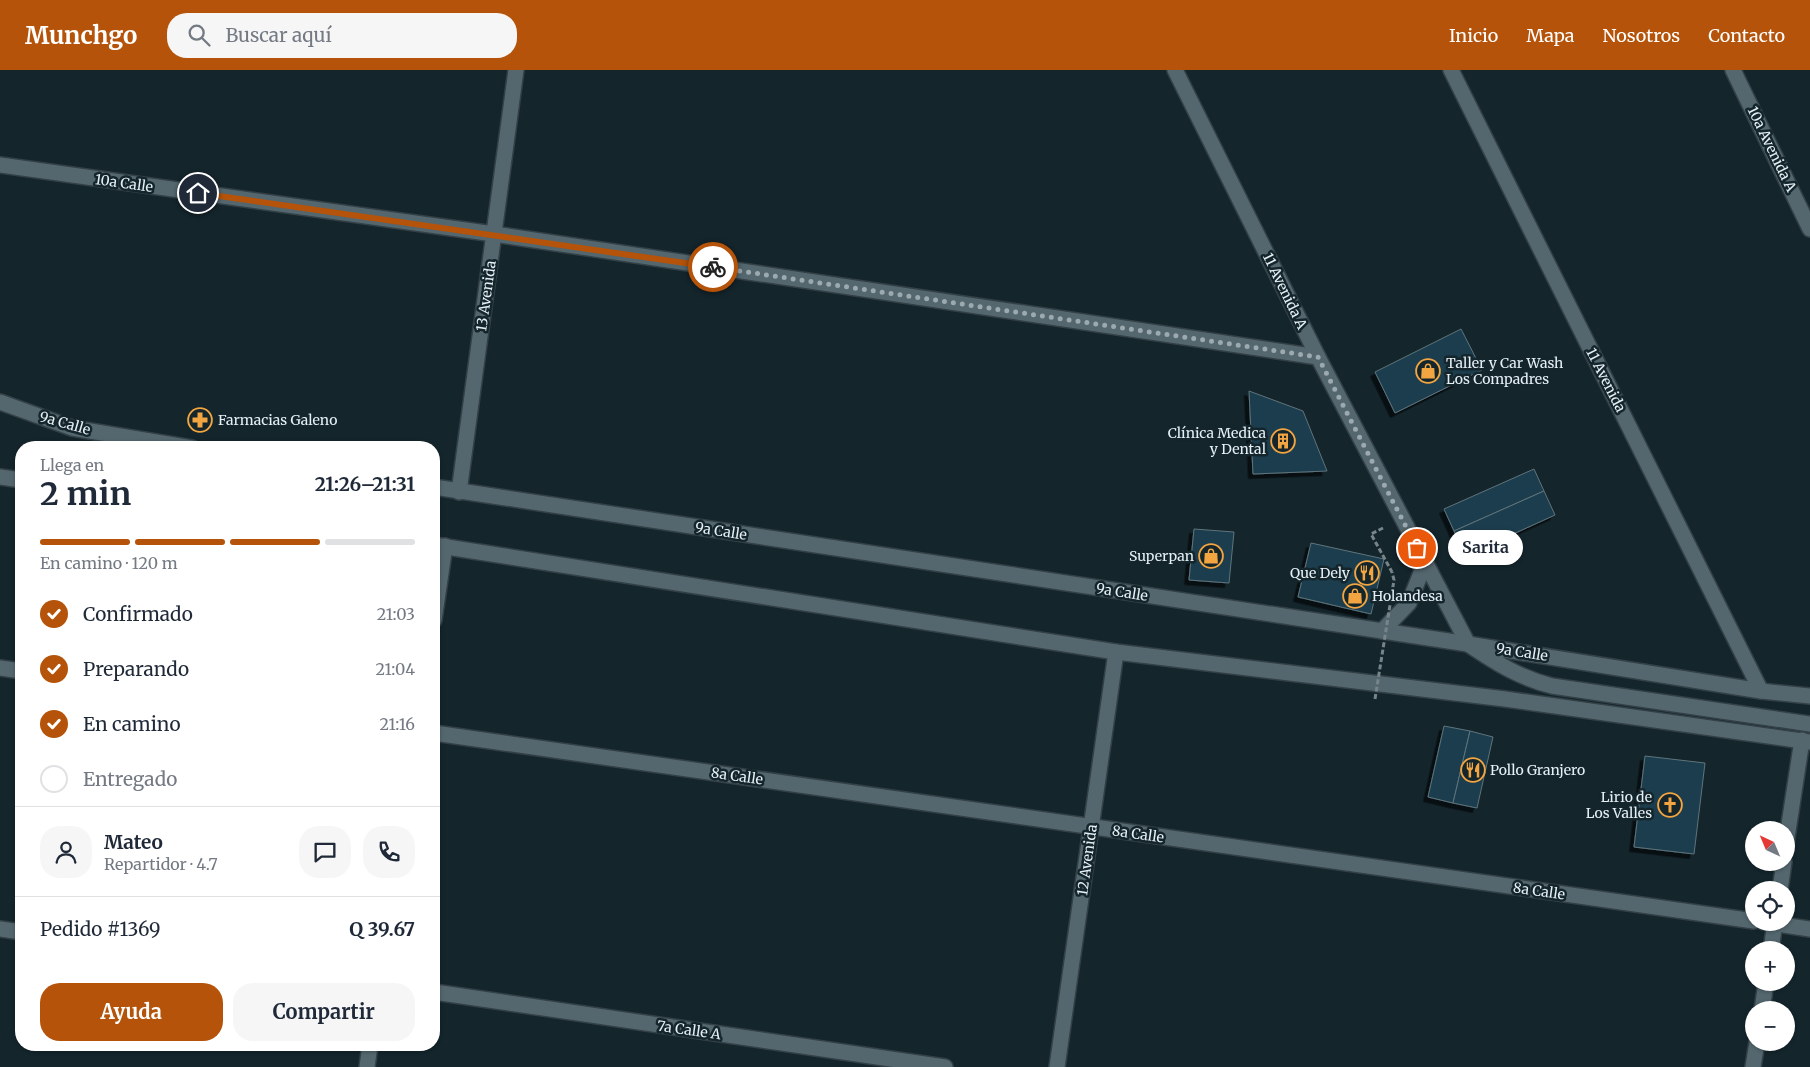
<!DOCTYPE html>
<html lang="es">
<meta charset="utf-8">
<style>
:root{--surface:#fff;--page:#f6f6f7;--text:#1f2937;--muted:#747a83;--line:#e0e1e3;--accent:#b45309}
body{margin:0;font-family:Merriweather,serif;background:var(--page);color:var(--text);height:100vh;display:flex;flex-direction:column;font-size:19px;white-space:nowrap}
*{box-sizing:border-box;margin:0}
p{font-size:16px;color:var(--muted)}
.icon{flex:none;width:28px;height:28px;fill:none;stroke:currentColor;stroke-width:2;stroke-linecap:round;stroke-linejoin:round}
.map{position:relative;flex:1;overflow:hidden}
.details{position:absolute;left:15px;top:371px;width:425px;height:610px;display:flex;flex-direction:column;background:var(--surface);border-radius:20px;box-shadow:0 1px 4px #0004}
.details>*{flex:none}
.needle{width:32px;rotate:316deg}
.tools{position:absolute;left:1745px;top:751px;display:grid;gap:10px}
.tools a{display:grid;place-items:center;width:50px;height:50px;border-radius:50%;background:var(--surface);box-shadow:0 1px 4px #0004;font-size:25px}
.pin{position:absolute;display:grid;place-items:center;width:42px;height:42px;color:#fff;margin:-21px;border:2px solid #fff;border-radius:50%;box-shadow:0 1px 5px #0007}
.courier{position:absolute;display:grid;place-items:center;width:50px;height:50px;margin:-25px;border:4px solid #b45309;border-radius:50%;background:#fff;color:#222;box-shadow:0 1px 6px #0007}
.bubble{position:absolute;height:35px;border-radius:18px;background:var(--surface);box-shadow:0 1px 4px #0004;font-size:16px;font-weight:700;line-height:35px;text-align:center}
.headline em{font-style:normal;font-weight:700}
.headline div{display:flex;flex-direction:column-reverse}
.headline{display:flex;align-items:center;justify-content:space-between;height:85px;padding:0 25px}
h1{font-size:32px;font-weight:700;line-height:38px}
.bar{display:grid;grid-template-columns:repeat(4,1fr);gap:8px 5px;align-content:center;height:60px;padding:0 25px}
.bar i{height:6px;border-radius:4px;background:var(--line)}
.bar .active{background:var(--accent)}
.bar p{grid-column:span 4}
.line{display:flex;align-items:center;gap:12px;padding:0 25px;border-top:1px solid var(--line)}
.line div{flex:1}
.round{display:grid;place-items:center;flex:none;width:52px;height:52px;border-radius:20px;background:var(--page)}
ol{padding:0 25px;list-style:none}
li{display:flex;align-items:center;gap:15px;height:55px}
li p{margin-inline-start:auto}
li .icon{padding:5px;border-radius:50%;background:var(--accent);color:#fff;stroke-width:4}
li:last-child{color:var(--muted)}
li i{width:28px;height:28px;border:2px solid var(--line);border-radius:50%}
.button{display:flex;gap:10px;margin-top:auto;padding:10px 25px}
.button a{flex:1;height:58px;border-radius:20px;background:var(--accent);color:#fff;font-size:20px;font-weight:700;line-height:58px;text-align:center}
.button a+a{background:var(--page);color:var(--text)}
header{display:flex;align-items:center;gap:30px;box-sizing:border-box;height:70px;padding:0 25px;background:var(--accent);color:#fff}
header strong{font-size:24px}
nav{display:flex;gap:28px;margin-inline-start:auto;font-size:18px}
.search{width:350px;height:45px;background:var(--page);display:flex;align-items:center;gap:12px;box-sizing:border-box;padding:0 18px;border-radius:20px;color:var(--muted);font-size:19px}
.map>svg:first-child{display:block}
.building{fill:#1a3e4d;stroke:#60747c;filter:url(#shadow)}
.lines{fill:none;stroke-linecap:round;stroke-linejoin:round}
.street-casing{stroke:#334046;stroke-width:18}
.secondary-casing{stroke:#334046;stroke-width:18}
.path{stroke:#77858b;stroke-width:3;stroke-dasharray:5 2.5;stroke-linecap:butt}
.street{stroke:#54676f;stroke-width:15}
.secondary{stroke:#54676f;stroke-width:15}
.path-bridge{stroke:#77858b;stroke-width:3;stroke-dasharray:5 2.5;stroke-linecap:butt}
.done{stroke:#9ca9af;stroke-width:5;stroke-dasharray:0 9}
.route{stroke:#b45309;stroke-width:6}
.labels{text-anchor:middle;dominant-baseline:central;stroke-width:5;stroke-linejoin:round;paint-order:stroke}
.street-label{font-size:14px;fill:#e5f0f5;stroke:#14252c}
.poi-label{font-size:14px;fill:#e5f0f5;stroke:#14252c;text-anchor:start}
</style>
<header>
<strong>Munchgo</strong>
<div class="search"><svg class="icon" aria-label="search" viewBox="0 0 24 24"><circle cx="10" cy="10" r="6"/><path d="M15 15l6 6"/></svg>Buscar aquí</div>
<nav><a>Inicio</a><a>Mapa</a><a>Nosotros</a><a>Contacto</a></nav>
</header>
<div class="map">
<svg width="1810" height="997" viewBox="0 0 1810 997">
<defs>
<filter id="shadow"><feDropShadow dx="-4.5" dy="4.5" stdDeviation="0" flood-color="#0009"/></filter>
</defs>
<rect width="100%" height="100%" fill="#14252c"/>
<g class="building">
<polygon points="1461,259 1482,300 1395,343 1375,302"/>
<polygon points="1249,321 1303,341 1327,401 1253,404"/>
<polygon points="1534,399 1544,421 1454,461 1444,439"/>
<polygon points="1544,421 1555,445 1465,486 1454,461"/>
<polygon points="1194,459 1234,462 1229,513 1189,510"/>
<polygon points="1311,473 1384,489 1371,544 1298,527"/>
<polygon points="1444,656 1470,661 1453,733 1428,727"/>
<polygon points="1470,661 1493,667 1477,738 1453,733"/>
<polygon points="1645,686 1705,693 1694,784 1634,777"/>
</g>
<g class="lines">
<g class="street-casing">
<g id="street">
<polyline points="1451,0 1761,621"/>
<polyline points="1733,0 1810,159"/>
<polyline points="0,95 494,164 1318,287"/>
<polyline points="459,422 516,0"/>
<polyline points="0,598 21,601"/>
<polyline points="434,663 1754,851"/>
<polyline points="1786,774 1802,670"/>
<polyline points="1780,820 1784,792"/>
<polyline points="1763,852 1810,859"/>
<polyline points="0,859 21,862"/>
<polyline points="1771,880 1775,852"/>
<polyline points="434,922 945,997"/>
<polyline points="1762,940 1766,912"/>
<polyline points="1753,997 1757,972"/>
</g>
</g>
<g class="secondary-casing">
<g id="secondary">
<path d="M1175 0 1318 287 1468 574C1496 593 1520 608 1552 616L1810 654"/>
<polyline points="0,332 72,358 192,378"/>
<polyline points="0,407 21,410"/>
<polyline points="434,417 1468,574 1761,621 1810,626"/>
<polyline points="434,475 1116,582 1505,629 1810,672"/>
<polyline points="434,550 445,476"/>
<polyline points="1382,561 1409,533 1425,493"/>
<polyline points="367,997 370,975"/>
<polyline points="1057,997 1116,582"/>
</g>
</g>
<polyline class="path" points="1383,458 1371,464 1392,502"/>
<use href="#street" class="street"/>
<use href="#secondary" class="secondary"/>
<polyline class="path-bridge" points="1375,629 1394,510 1392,502"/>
</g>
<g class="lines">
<polyline class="done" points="713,197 1318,287 1417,478"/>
<polyline class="route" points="198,123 713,197"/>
</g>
<defs>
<g id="shop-ring" transform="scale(1.25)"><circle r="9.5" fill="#14252c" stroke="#f2a541" stroke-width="1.5"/><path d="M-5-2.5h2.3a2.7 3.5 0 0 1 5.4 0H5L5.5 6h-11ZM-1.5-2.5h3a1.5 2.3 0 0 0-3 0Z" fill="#f2a541"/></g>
<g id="pharmacy-ring" transform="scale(1.25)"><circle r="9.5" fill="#14252c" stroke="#f2a541" stroke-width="1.5"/><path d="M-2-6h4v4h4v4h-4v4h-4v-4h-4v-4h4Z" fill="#f2a541"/></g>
<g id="building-ring" transform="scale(1.25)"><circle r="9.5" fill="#14252c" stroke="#f2a541" stroke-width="1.5"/><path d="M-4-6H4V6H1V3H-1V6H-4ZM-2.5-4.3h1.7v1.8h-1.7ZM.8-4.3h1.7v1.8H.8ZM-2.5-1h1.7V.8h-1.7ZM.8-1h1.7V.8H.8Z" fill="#f2a541"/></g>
<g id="restaurant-ring" transform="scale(1.25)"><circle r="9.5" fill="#14252c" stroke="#f2a541" stroke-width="1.5"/><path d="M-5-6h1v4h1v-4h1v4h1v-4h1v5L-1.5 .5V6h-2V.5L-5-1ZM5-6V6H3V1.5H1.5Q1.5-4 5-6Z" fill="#f2a541"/></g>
<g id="church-ring" transform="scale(1.25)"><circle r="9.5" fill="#14252c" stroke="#f2a541" stroke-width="1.5"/><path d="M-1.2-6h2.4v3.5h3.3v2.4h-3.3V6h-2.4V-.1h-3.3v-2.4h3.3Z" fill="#f2a541"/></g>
</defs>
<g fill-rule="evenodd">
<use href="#shop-ring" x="1428" y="301"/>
<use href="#pharmacy-ring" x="200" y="350"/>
<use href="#building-ring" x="1283" y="371"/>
<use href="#shop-ring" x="1211" y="486"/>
<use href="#restaurant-ring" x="1367" y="503"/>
<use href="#shop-ring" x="1355" y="526"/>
<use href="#restaurant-ring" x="1473" y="700"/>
<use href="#church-ring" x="1670" y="735"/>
</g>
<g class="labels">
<g class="street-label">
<text transform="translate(1772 79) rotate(64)">10a Avenida A</text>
<text transform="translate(124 113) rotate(8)">10a Calle</text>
<text transform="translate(1285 221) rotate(64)">11 Avenida A</text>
<text transform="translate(486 226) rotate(-82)">13 Avenida</text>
<text transform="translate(1606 310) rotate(63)">11 Avenida</text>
<text transform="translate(65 353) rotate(16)">9a Calle</text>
<text transform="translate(721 461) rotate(9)">9a Calle</text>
<text transform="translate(1122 522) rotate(9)">9a Calle</text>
<text transform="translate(1522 582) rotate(9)">9a Calle</text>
<text transform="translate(737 706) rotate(8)">8a Calle</text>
<text transform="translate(1138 764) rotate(8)">8a Calle</text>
<text transform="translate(1087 790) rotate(-82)">12 Avenida</text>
<text transform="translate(1539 821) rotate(8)">8a Calle</text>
<text transform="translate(689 960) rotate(8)">7a Calle A</text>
</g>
<g class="poi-label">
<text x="1446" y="293">Taller y Car Wash<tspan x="1446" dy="16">Los Compadres</tspan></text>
<text x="218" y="350">Farmacias Galeno</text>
<text x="1266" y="363" text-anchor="end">Clínica Medica<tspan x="1266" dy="16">y Dental</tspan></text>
<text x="1194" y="486" text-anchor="end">Superpan</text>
<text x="1350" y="503" text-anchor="end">Que Dely</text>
<text x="1372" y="526">Holandesa</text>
<text x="1490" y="700">Pollo Granjero</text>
<text x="1652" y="727" text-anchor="end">Lirio de<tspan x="1652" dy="16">Los Valles</tspan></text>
</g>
</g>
</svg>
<div class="tools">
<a><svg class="needle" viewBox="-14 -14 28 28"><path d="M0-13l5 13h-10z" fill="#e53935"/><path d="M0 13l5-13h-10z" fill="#747a83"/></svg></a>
<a><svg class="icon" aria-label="locate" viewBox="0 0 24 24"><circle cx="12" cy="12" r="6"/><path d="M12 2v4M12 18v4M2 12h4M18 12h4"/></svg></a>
<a>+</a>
<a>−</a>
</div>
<div class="pin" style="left:1417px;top:478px;background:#ea580c"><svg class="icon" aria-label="bag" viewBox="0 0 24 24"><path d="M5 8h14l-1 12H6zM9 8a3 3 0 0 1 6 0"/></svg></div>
<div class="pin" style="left:198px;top:123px;background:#1f2937"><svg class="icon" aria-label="home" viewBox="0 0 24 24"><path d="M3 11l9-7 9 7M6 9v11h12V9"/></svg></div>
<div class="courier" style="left:713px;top:197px"><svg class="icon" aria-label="bike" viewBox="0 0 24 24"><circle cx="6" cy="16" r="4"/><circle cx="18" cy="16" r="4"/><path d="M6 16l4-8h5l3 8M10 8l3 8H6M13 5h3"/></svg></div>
<div class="bubble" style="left:1448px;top:460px;width:75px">Sarita</div>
<section class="details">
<div class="headline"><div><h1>2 min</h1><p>Llega en</p></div><em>21:26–21:31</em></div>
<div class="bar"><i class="active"></i><i class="active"></i><i class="active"></i><i></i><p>En camino · 120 m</p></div>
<ol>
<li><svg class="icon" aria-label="check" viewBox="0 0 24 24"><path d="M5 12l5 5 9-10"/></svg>Confirmado<p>21:03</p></li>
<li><svg class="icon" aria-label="check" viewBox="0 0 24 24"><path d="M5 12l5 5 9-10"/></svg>Preparando<p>21:04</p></li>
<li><svg class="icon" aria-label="check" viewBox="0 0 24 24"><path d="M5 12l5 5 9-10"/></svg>En camino<p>21:16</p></li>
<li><i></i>Entregado</li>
</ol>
<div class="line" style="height:90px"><a class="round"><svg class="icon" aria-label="person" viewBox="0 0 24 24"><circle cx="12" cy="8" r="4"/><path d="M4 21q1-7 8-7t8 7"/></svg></a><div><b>Mateo</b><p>Repartidor · 4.7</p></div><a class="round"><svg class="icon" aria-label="chat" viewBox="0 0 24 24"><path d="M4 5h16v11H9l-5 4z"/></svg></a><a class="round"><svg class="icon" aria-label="phone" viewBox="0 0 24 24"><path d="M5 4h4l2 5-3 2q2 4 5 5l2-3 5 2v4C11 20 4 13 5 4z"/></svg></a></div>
<div class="line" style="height:65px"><div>Pedido #1369</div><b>Q 39.67</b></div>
<div class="button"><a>Ayuda</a><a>Compartir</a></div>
</section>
</div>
